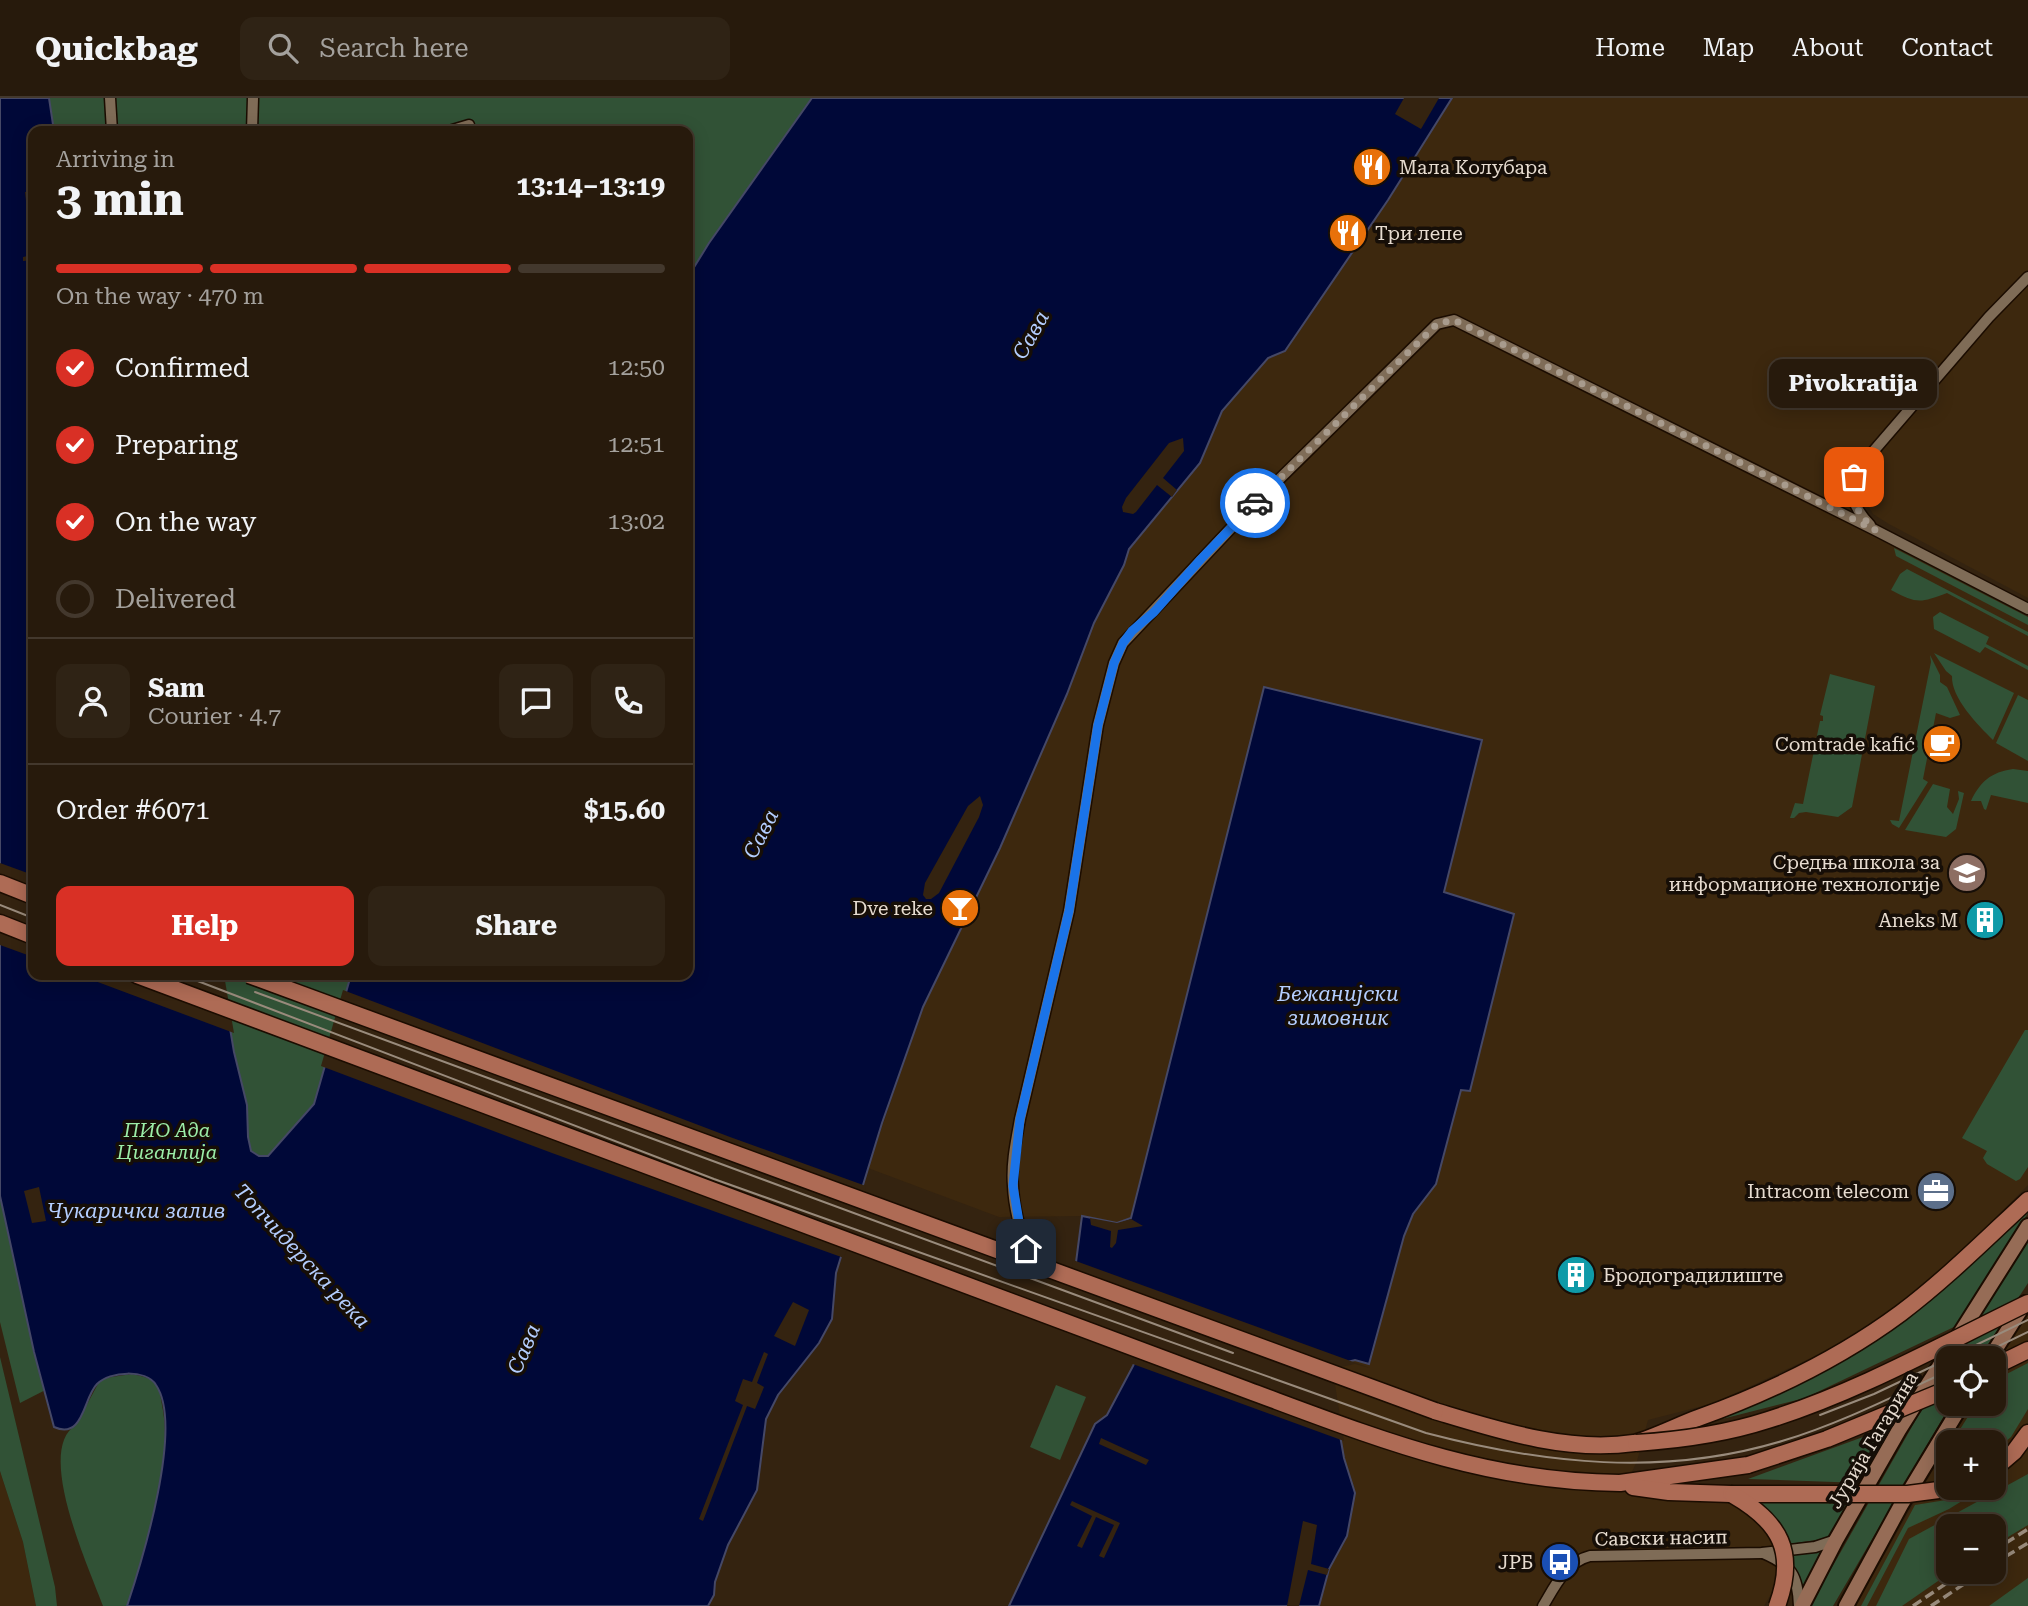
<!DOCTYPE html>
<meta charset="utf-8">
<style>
:root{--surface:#271a0c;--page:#2f2315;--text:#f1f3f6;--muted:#a4a19d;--line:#43382d;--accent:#d93025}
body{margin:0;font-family:"Roboto Serif",serif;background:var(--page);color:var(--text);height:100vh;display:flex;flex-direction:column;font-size:26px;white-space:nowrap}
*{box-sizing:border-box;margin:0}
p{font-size:23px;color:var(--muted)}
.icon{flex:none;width:38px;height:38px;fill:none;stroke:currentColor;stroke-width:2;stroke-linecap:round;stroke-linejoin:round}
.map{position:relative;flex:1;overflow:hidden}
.drawer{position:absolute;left:28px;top:28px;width:665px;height:854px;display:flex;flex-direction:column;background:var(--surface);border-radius:14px;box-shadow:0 4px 18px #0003,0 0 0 2px var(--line)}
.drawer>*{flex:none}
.fabs{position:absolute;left:1936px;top:1248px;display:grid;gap:14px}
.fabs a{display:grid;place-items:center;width:70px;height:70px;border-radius:14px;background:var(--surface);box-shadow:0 4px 18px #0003,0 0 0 2px var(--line);font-size:35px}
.pin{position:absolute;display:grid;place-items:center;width:60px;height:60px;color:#fff;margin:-30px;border-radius:14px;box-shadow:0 4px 10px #0006}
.courier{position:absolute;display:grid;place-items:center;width:70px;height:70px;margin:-35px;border:5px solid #1a73e8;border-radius:50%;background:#fff;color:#222;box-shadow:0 2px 9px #0007}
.bubble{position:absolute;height:49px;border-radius:14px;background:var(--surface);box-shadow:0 4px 18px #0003,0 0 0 2px var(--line);font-size:23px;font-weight:700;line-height:49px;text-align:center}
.headline em{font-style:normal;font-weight:700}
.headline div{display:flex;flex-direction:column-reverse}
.headline{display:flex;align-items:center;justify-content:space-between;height:119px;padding:0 28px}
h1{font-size:46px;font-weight:700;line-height:52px}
.bar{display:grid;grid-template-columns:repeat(4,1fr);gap:10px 7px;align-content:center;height:84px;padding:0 28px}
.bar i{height:9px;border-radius:5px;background:var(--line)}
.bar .selected{background:var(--accent)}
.bar p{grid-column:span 4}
.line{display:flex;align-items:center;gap:18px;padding:0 28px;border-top:2px solid var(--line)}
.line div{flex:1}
.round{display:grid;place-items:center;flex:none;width:74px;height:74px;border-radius:14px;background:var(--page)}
ol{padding:0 28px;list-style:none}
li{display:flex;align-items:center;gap:21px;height:77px}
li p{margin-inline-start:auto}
li .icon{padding:7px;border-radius:50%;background:var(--accent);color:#fff;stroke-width:4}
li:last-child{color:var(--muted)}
li i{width:38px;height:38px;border:4px solid var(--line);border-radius:50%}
.action{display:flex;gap:14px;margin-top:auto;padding:14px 28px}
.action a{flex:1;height:80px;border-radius:14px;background:var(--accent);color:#fff;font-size:28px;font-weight:700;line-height:80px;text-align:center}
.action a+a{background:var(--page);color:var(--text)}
header{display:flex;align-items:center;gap:42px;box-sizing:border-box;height:98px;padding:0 35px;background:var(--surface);border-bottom:2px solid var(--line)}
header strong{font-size:33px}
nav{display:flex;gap:38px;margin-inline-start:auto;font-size:24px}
.search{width:490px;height:63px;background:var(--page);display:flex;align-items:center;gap:18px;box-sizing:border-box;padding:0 24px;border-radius:14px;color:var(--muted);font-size:26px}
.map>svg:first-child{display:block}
.built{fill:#3d280e;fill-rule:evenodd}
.green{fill:#315236}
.water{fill:#000838;stroke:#454866;stroke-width:2}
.pier{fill:#342310}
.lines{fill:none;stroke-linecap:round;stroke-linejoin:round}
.street-casing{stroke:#1b0c00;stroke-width:13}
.secondary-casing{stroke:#1b0c00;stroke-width:18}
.primary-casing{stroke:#1b0c00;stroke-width:19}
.street{stroke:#7f6c57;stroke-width:10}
.secondary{stroke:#966c56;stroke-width:14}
.primary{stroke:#ae6b55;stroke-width:16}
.tram{stroke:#998b7c;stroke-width:2}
.rail{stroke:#998b7c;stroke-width:3.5;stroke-dasharray:10 5;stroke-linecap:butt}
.primary-bridge-casing{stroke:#1b0c00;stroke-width:19;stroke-linecap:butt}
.primary-bridge{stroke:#ae6b55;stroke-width:16}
.done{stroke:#a89b8d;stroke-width:7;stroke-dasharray:0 12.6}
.route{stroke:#1a73e8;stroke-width:9}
.labels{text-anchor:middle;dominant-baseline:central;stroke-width:7;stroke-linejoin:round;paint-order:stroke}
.poi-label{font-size:19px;fill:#e7dcd0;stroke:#160e07;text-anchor:end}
.park-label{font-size:19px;font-style:italic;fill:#9ceda8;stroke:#160e07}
.street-label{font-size:19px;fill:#e7dcd0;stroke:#160e07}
.water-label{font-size:21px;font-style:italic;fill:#b4ceff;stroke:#160e07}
</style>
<header>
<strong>Quickbag</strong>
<div class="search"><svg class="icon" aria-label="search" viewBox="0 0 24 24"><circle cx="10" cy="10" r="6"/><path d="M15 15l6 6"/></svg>Search here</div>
<nav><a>Home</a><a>Map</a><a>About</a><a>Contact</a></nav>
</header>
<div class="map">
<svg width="2028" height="1508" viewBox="0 0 2028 1508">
<rect width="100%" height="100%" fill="#342310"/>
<g class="built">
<polygon points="1452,0 2028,0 2028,176 1851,376 1847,399 1870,434 2028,519 2028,1087 1927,1188 1852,1241 1714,1305 1648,1322 1637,1363 1623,1393 1663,1393 1677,1400 1727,1404 1742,1410 1769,1428 1783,1475 1764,1508 1319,1508 1329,1471 1344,1446 1354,1388 1344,1360 1330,1280 1335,1267 1355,1262 1370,1266 1404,1138 1413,1116 1436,1086 1461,992 1470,992 1514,817 1443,795 1482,642 1264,589 1131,1121 1117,1125 1082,1118 999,1119 868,1070 923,909 1000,750 1067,596 1094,525 1124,467 1129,451 1200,365 1222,313 1268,260 1285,253 1388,102"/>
<polygon points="2028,185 2028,500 1889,426 1873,416 1863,399 1866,375 1874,359 1992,222"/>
<path d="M2028 1215V1508H1855L1971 1306H1993V1270ZM1948 1344H1993V1390H1948ZM1948 1428H1993V1474H1948Z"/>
<polygon points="0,1373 23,1444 36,1508 0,1508"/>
</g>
<g class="green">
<polygon points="0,0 944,0 688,468 688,33 33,33 33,877 464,877 311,1156 20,1305 0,1224"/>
<polygon points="1894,450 2028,519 2028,527 1896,458"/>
<path d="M1907 471 2028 534V538L1947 495C1920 505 1917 506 1891 492L1900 476Z"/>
<polygon points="1940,514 1989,539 1986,546 2028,568 2028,572 1985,549 1980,555 1934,531 1933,519"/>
<path d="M1934 555 2014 595 1993 642C1978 627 1951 600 1952 578L1946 573Z"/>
<polygon points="1930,557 1940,577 1940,584 1947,589 1960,617 1950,620 1936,615 1923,681 1928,684 1899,730 1892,726 1890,722 1899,723 1931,564"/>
<polygon points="1830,576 1875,588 1852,709 1838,719 1806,714 1799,715 1794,720 1790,720 1795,705 1803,706 1820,623 1823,623 1823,618 1820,617"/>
<polygon points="2018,597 2028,602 2028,663 1996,645"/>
<path d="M2013 671 2028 673V705L1991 697 1986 712 1984 711 1981 703H1971C1980 684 1991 674 2013 671Z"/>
<polygon points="1933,686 1950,691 1947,709 1953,716 1959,701 1958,693 1964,695 1956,731 1946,739 1905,732"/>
<polygon points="2025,932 2028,932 2028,1069 2020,1081 2016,1083 1987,1066 1983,1060 1987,1053 1962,1040"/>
<polygon points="2028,1111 2028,1115 1956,1228 1805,1300 1722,1321 1828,1271"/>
<polygon points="2028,1143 2028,1185 1979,1260 1954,1260"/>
<polygon points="0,1259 55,1489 57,1508 36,1508 23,1444 0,1373"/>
<polygon points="2028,1265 2028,1311 2011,1339 1993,1354 1993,1344 1952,1344 1976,1306 1993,1306 1993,1283"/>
<polygon points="1948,1270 1948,1306 1951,1306 1833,1508 1810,1508 1922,1311"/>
<path d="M132 1276C140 1278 151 1279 156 1286 160 1292 161 1301 162 1307 174 1363 145 1453 127 1508H103C90 1472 34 1352 76 1327L99 1284 105 1280Z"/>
<polygon points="1056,1287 1086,1299 1060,1362 1030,1349"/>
<polygon points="1896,1327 1862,1385 1748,1381"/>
<polygon points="2028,1376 2028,1427 1993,1448 1993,1428 1948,1428 1948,1474 1951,1474 1902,1508 1876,1508 1909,1441"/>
<polygon points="1972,1390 1983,1390 1949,1411 1908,1430 1867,1508 1861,1508 1915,1407 1946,1402"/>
<polygon points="1756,1403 1851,1406 1830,1440 1789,1446"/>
<polygon points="1827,1452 1803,1498 1801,1484 1791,1464 1793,1457"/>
<polygon points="2028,1480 2028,1508 1989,1508"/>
</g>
<g class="water">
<path d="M0 0H49L54 33H33V877H221L234 954 247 1007 248 1039 251 1053 259 1058H268L314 1006 351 877H688V179L709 145 812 0H1452L1388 102 1285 253 1268 260 1222 313 1200 365 1129 451 1124 467 1094 525 1067 596 1000 750 923 909 882 1025 836 1175 832 1221 819 1245 778 1297 766 1321 757 1392 728 1447 715 1484 714 1497 708 1508H127C142 1463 184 1328 156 1287 146 1271 110 1273 97 1286 83 1300 84 1342 54 1329L34 1254 0 1098Z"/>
<polygon points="1264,589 1482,642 1444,794 1514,816 1470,993 1461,992 1436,1086 1413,1116 1404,1138 1369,1266 1355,1262 1335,1267 1330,1280 1344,1360 1355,1395 1347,1438 1329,1471 1319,1508 1009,1508 1095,1326 1107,1317 1133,1268 1140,1253 1146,1215 1075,1172 1082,1118 1117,1125 1131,1120"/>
</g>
<g class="pier">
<polygon points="1404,0 1439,0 1421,31 1395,16"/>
<polygon points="25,94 33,94 33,162 23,163 23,159 32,157"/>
<polygon points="1183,340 1184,353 1163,380 1177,392 1172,399 1157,387 1136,414 1133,416 1123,414 1122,409 1126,400 1169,345"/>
<polygon points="980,698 983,707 979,719 939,795 931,801 926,801 923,797 925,785 968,708"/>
<polygon points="0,765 33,777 33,859 0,847"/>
<polygon points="79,877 224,877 234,935"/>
<polygon points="343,892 730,1039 866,1088 844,1160 552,1055 321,968"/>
<polygon points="39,1089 46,1123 32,1125 24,1093"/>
<polygon points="1090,1120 1117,1125 1131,1121 1143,1128 1118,1132 1116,1145 1112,1150 1110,1149 1111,1133 1091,1127"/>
<polygon points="1073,1162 1370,1270 1355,1266 1336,1270 1334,1280 1344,1343 1130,1265 1136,1252 1143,1201 1072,1173"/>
<polygon points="793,1204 809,1212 795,1248 774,1238"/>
<polygon points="764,1254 768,1256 757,1285 764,1289 760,1299 755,1311 747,1308 703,1423 699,1421 743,1307 735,1303 743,1281 752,1284"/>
<polygon points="1101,1340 1149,1362 1146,1367 1099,1346"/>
<polygon points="1072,1403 1120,1425 1104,1460 1099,1458 1114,1427 1096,1419 1082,1450 1077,1448 1092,1418 1070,1407"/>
<polygon points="1303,1423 1317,1427 1311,1466 1329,1471 1327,1477 1308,1472 1299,1508 1287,1508"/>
</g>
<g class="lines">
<g class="street-casing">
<g id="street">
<polyline points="110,0 112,33"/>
<polyline points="252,33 253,0"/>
<polyline points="449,33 469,27"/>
<path d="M1870 427C1843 399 1851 384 1871 356L1989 219 2028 179"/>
<path d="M1030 1165C1023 1140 1014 1114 1013 1088 1011 1066 1016 1043 1020 1021L1069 813 1098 627 1114 565 1123 545 1248 412 1437 226 1454 222 1875 432 2028 511"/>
<path d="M1763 1455C1791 1467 1798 1477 1799 1508"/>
<path d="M1543 1508C1555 1488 1566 1464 1590 1458L1762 1455 1815 1449 1836 1442"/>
</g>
</g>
<g class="secondary-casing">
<g id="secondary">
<polyline points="1990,1260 2025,1205"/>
<polyline points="1802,1508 1836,1442 1899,1332 2028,1128"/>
<polyline points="1846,1508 1901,1407 1962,1306"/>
</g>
</g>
<g class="primary-casing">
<g id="primary">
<polyline points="0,785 33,798"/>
<polyline points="0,825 33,838"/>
<path d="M137 877 1247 1292C1374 1339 1483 1384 1620 1385L1748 1367"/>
<polyline points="1993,1269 2028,1252"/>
<path d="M1435 1313C1498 1332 1567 1355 1634 1345 1649 1342 1681 1326 1698 1320 1770 1294 1839 1261 1901 1215 1946 1181 1987 1140 2028 1102"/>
<polyline points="1993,1372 2014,1354 2028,1335"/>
<polyline points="1633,1389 1669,1394 1731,1396"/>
</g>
</g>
<use href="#street" class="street"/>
<use href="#secondary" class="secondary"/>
<use href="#primary" class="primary"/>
<g class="tram">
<polyline points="0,807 33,820"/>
<path d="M182 877 714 1081 1426 1335C1544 1366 1663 1379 1782 1343 1839 1326 1894 1298 1948 1273"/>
<polyline points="255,894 1233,1255"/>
<polyline points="1949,1260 2028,1222"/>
<polyline points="1974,1260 2028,1234"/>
<polyline points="1820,1317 1874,1296 1948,1261"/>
</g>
<g class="rail">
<polyline points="1993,1453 2028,1431"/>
<polyline points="1993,1466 2028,1445"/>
<polyline points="1913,1508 1963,1474"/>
<polyline points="1931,1508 1982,1474"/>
</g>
<g class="primary-bridge-casing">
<g id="primary-bridge">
<polyline points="249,877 1435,1313"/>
<path d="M1636 1345C1681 1342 1725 1336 1768 1322 1858 1294 1943 1246 2028 1205"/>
<polyline points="1748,1367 1827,1341 1948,1291"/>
<polyline points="1731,1396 1908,1396 1954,1390"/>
<path d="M1733 1397C1780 1424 1797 1454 1777 1508"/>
</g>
</g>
<use href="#primary-bridge" class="primary-bridge"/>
</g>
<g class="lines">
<path class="done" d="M1255 405 1437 226 1454 222 1875 432C1858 416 1849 402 1854 379"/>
<polyline class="route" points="1026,1151 1020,1130 1013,1088 1020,1021 1069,813 1098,627 1114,565 1123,545 1132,533 1154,514 1201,461 1255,405"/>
</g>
<defs>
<g id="restaurant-disc" transform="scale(2.0125)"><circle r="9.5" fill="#e8710a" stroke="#160e07"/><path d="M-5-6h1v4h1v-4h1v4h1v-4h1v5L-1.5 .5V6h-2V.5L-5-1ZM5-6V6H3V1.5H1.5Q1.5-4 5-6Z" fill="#fff"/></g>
<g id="cafe-disc" transform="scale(2.0125)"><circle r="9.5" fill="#e8710a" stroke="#160e07"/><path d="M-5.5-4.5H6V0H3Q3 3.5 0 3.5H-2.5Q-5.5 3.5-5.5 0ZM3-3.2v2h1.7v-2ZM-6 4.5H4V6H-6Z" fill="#fff"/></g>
<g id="school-disc" transform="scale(2.0125)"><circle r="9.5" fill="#8d6e63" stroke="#160e07"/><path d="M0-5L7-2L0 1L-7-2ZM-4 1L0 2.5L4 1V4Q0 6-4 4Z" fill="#fff"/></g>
<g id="bar-disc" transform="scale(2.0125)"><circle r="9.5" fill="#e8710a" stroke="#160e07"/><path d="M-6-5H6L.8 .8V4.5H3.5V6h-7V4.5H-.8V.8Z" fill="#fff"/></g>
<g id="building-disc" transform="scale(2.0125)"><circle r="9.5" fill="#0f9aa8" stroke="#160e07"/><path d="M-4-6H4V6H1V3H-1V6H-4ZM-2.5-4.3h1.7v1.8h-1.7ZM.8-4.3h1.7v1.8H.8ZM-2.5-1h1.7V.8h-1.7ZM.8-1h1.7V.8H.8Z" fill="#fff"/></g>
<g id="office-disc" transform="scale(2.0125)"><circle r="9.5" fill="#5c6f8a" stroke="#160e07"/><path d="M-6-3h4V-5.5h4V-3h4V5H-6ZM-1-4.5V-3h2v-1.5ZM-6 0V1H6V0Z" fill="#fff"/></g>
<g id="bus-disc" transform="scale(2.0125)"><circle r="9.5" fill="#1a4fb4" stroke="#160e07"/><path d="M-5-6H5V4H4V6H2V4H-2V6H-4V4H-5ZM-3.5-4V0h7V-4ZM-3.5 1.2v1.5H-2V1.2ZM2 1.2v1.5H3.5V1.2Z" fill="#fff"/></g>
</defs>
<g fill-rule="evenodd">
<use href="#restaurant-disc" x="1372" y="69"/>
<use href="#restaurant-disc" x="1348" y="135"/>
<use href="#cafe-disc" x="1942" y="646"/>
<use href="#school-disc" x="1967" y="775"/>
<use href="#bar-disc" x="960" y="810"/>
<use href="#building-disc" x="1985" y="822"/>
<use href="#office-disc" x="1936" y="1093"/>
<use href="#building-disc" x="1576" y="1177"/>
<use href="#bus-disc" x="1560" y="1464"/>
</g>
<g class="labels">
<g class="poi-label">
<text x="1399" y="69" text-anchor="start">Мала Колубара</text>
<text x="1375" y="135" text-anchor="start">Три лепе</text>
<text x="1915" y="646">Comtrade kafić</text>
<text x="1940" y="764">Средња школа за<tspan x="1940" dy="22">информационе технологије</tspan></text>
<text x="933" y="810">Dve reke</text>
<text x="1958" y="822">Aneks M</text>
<text x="1909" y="1093">Intracom telecom</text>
<text x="1603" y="1177" text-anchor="start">Бродоградилиште</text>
<text x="1533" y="1464">ЈРБ</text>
</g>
<g class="park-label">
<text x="167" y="1032">ПИО Ада<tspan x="167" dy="22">Циганлија</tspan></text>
</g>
<g class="street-label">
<text transform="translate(1873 1342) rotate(-59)">Јурија Гагарина</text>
<text transform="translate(1661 1440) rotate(-1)">Савски насип</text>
</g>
<g class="water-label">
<text transform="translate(1031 237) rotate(-61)">Сава</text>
<text transform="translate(761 736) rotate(-63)">Сава</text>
<text x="1338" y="896">Бежанијски<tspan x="1338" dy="24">зимовник</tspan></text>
<text x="136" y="1113">Чукарички залив</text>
<text transform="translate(302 1158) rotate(47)">Топчидерска река</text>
<text transform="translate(524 1251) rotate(-67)">Сава</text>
</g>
</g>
</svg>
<div class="fabs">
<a><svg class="icon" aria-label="locate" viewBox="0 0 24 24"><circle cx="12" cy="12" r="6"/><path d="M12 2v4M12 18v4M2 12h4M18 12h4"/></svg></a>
<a>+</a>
<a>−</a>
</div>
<div class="pin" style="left:1854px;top:379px;background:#ea580c"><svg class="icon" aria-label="bag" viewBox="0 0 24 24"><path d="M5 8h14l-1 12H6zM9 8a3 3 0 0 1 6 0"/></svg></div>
<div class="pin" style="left:1026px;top:1151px;background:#1f2937"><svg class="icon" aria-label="home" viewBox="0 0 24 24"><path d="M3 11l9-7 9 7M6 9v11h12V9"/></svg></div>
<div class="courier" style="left:1255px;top:405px"><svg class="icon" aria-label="car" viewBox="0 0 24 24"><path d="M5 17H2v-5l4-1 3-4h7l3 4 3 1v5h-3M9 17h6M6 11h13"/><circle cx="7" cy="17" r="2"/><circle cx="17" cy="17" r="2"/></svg></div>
<div class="bubble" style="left:1769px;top:261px;width:168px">Pivokratija</div>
<section class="drawer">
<div class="headline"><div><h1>3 min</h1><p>Arriving in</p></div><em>13:14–13:19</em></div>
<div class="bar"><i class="selected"></i><i class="selected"></i><i class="selected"></i><i></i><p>On the way · 470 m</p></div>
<ol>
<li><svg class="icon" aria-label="check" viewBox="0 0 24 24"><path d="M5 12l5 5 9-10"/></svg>Confirmed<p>12:50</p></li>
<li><svg class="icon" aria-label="check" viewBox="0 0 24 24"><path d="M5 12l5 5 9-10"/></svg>Preparing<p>12:51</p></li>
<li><svg class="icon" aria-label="check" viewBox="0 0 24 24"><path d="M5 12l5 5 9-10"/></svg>On the way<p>13:02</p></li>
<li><i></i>Delivered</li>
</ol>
<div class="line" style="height:126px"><a class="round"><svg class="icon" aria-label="person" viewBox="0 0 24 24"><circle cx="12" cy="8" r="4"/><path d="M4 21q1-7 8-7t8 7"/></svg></a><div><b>Sam</b><p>Courier · 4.7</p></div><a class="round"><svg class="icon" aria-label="chat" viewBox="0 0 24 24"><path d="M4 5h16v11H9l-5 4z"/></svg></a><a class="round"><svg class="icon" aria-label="phone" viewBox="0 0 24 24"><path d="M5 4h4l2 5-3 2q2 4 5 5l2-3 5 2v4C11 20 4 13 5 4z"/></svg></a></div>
<div class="line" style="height:91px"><div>Order #6071</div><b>$15.60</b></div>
<div class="action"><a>Help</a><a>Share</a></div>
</section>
</div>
